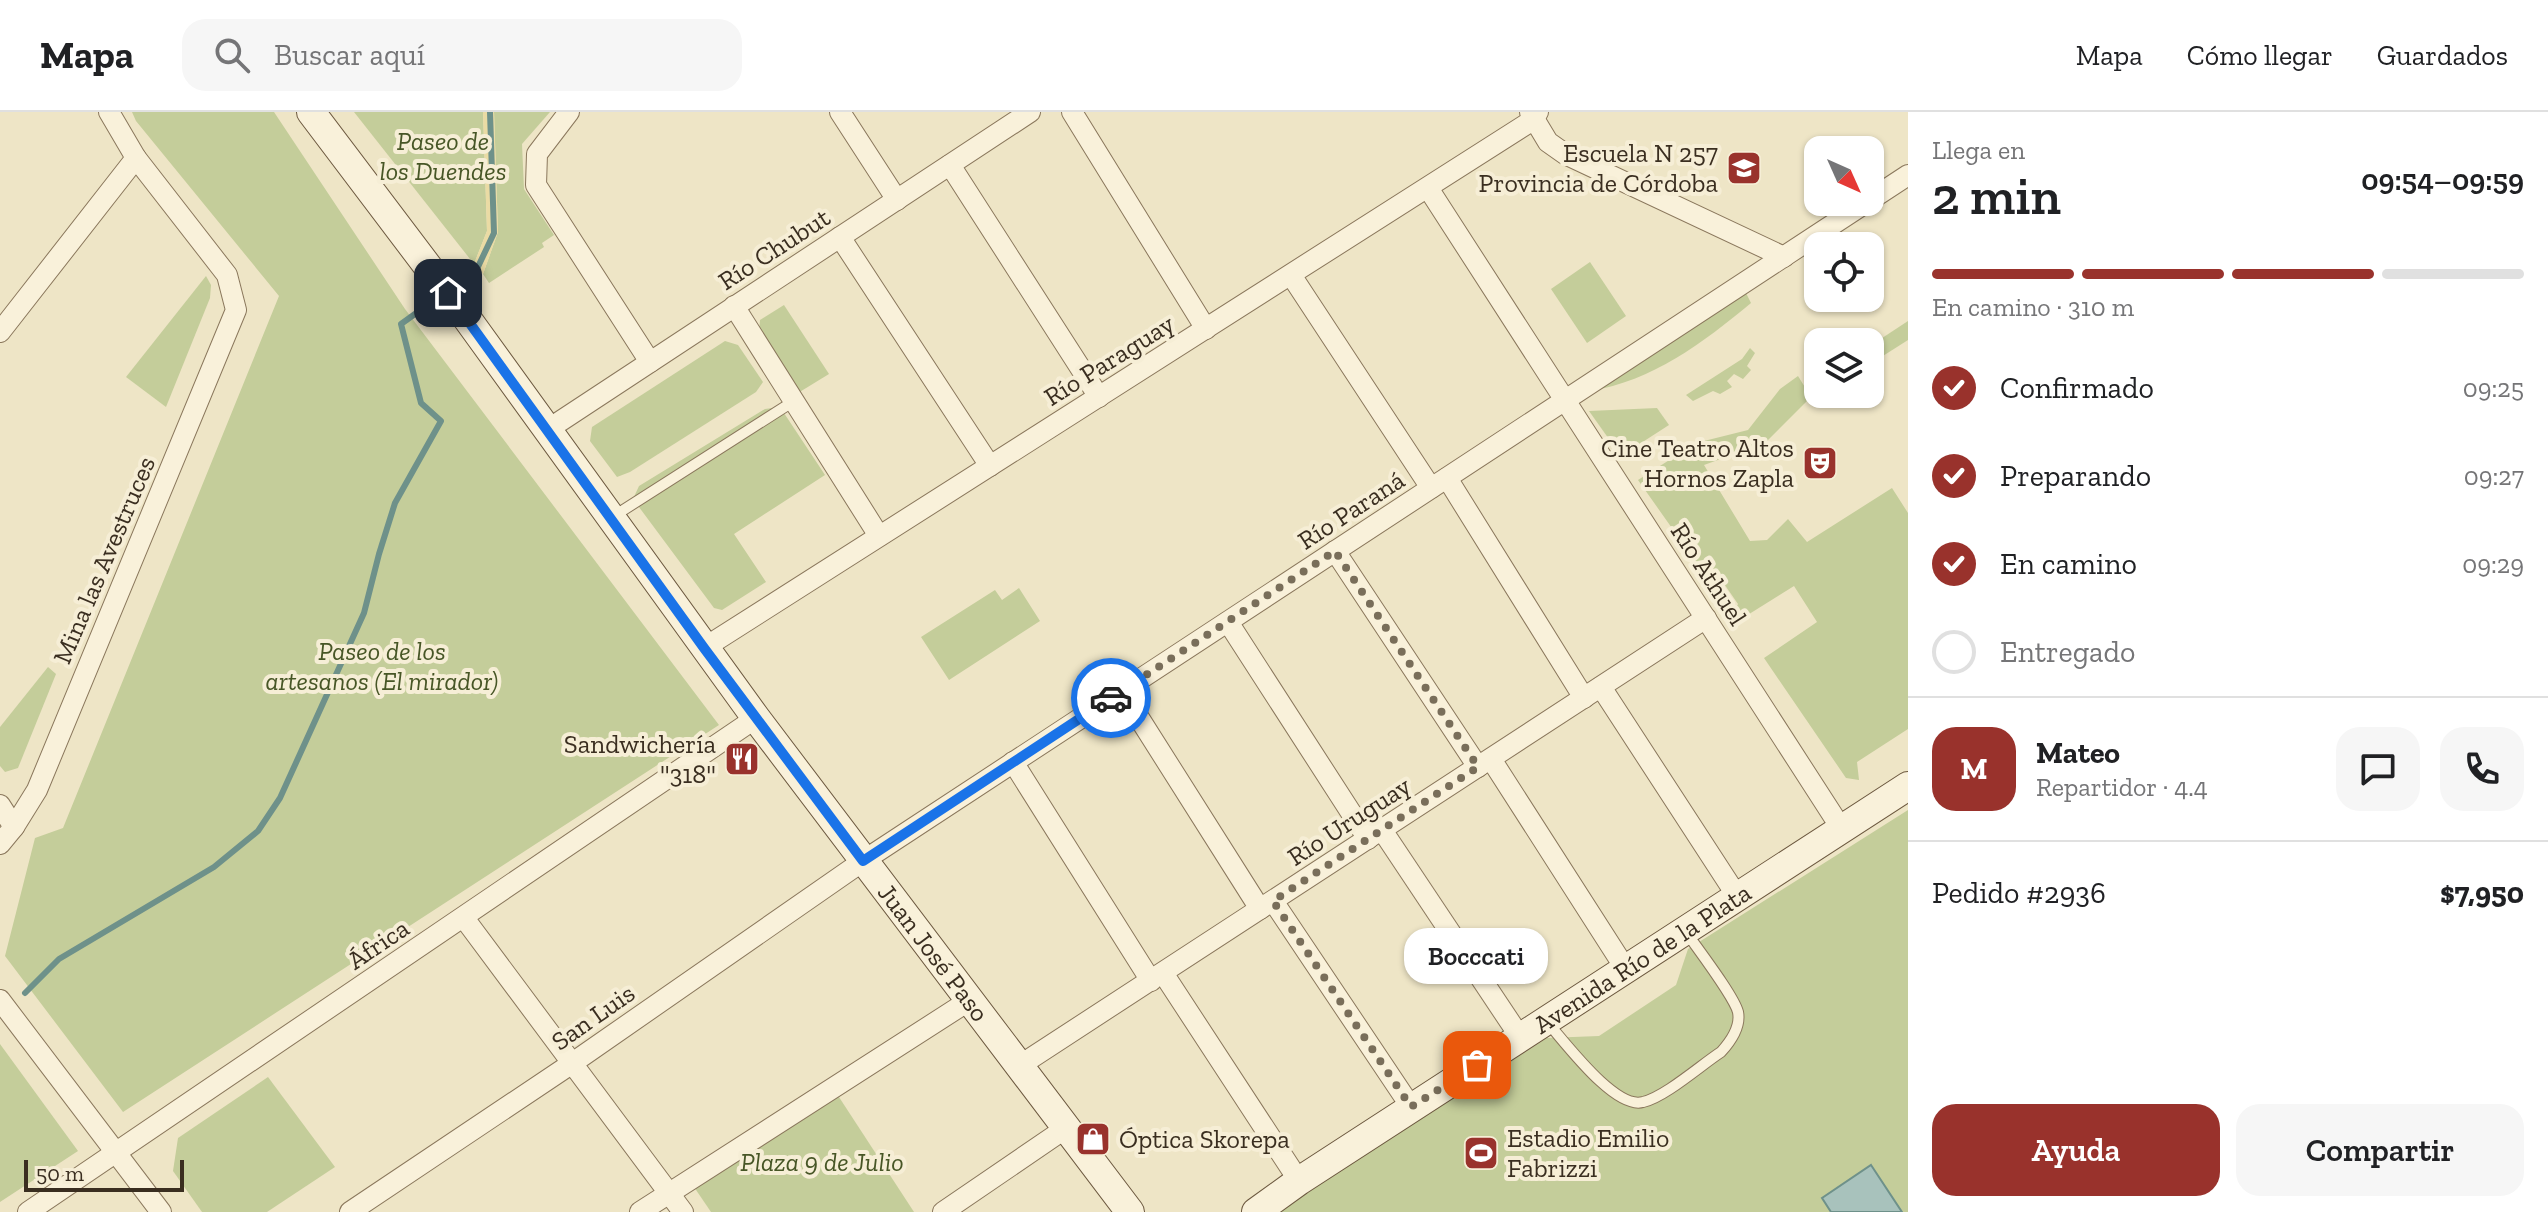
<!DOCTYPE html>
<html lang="es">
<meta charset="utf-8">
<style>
:root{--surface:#fff;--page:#f6f6f6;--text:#202124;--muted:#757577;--line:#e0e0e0;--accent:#99322c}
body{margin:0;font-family:"Zilla Slab",serif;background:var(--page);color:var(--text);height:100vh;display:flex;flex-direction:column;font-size:30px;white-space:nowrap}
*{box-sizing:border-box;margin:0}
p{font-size:26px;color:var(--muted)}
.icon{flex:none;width:44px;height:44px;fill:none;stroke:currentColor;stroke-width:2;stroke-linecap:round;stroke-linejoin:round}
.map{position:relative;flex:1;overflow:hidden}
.panel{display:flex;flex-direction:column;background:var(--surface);width:640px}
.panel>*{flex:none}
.needle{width:52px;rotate:135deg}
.tools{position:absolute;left:1804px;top:24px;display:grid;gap:16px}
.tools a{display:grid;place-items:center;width:80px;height:80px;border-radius:16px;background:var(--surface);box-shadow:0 2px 6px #0004;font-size:40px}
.scale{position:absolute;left:24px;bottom:20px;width:160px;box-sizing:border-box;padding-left:8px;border:4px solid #3a2e20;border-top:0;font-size:22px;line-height:28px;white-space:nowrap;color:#3a2e20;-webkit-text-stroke:6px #f6eed6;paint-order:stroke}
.pin{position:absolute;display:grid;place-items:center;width:68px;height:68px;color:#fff;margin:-34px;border-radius:16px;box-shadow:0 4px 12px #0006}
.courier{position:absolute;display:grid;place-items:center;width:80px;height:80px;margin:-40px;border:6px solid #1a73e8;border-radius:50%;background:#fff;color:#222;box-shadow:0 2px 10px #0007}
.bubble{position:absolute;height:56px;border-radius:24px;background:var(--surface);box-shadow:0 2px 6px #0004;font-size:26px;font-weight:600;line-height:56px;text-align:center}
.overview em{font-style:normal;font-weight:600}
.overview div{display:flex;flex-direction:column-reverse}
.overview{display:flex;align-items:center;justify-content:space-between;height:136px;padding:0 24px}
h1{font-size:52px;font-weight:600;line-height:60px}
.bar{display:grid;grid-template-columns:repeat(4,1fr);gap:12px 8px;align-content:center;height:96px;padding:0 24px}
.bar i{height:10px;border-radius:6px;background:var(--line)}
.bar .selected{background:var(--accent)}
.bar p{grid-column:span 4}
.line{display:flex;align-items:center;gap:20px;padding:0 24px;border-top:2px solid var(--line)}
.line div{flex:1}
.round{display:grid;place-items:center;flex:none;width:84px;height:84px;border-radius:24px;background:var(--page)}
ol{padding:0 24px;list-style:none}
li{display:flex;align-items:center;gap:24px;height:88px}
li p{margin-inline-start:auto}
li .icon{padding:8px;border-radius:50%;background:var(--accent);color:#fff;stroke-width:4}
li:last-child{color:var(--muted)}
li i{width:44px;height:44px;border:4px solid var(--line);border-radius:50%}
.action{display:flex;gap:16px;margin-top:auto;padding:16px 24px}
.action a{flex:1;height:92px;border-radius:24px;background:var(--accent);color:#fff;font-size:32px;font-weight:600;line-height:92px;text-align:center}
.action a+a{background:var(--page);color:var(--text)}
header{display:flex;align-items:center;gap:48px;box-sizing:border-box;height:112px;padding:0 40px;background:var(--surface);border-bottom:2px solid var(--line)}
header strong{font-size:38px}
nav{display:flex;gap:44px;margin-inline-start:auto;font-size:28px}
.search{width:560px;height:72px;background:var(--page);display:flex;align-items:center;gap:20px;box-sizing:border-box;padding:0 28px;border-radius:24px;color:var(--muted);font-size:30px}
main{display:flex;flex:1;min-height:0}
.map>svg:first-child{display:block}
.green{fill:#c4cd9a}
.sand{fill:#eadba4}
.water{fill:#a8c2bc;stroke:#6e918a;stroke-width:2}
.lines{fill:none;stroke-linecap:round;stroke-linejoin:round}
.stream{stroke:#6e918a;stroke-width:6}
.service-casing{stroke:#8a775c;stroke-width:12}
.minor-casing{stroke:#8a775c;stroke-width:22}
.secondary-casing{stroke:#6c583f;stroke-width:30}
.service{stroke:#f9f1da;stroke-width:10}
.minor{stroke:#f9f1da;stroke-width:20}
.secondary{stroke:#f9f1da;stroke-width:28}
.done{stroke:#796e5a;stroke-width:8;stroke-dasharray:0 14.4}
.route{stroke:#1a73e8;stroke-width:10}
.labels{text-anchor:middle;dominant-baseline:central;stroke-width:8;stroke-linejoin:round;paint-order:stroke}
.park-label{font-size:26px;font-style:italic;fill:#475626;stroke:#f6eed6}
.poi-label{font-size:26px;fill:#3a2e20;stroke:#f6eed6;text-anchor:end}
.street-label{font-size:26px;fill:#3a2e20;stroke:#f6eed6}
</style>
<header>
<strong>Mapa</strong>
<div class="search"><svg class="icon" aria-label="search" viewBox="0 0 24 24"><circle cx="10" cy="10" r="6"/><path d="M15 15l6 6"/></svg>Buscar aquí</div>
<nav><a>Mapa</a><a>Cómo llegar</a><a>Guardados</a></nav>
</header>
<main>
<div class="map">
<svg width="1908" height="1100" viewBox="0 0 1908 1100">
<rect width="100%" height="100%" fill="#eee5c6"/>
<g class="green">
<polygon points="132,0 274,0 405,197 719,613 123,1000 5,844 35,726 63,716 279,184 136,9"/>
<polygon points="354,0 483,0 487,119 474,152"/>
<polygon points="494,0 550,0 522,32 524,77 554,123 542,131 544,135 489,171 483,162 498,120"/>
<polygon points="1590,150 1626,204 1587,231 1551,177"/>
<polygon points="206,164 211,173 210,186 166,295 126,265"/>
<path d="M1746 181 1751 191C1703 231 1652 269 1590 279Z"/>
<polygon points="784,193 829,262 798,281 759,220 760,208"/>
<polygon points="1908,209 1908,228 1875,249 1870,241 1870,234"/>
<polygon points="725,229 738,233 763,270 756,280 630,360 617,365 590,329 592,315"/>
<polygon points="1750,236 1755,241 1747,254 1751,258 1743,267 1734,262 1727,269 1732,275 1720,282 1713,279 1693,289 1686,283 1742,247"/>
<polygon points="1798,264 1811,285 1765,331 1704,353 1750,429 1767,428 1788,407 1807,430 1892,376 1908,401 1908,617 1857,650 1859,668 1846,666 1764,546 1817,510 1794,474 1738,509 1733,502 1738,492 1713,456 1698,453 1638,368 1696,331 1748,318 1780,277"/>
<polygon points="780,295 825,363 734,422 766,470 722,498 714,496 633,387 639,374 765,297"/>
<polygon points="1657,296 1669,313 1621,344 1589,299"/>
<polygon points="1019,476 1040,509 949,568 921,525 995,478 1002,488"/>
<polygon points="48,555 56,562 18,656 5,660 0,654 0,615"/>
<polygon points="1908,698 1908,1100 1276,1100 1547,926 1599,924 1676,873 1688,837"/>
<polygon points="0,932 78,1039 0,1090"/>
<polygon points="268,965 335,1055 267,1100 202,1100 173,1059 178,1026"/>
<polygon points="837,982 914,1100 711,1100 694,1075"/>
</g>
<polygon class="sand" points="483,0 494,0 498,120 483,162 474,152 487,119"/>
<polygon class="water" points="1871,1053 1902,1100 1831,1100 1822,1086"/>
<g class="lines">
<g class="stream">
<polyline points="452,176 476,159 494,121 490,0"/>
<polyline points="25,881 59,847 214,755 258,719 280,686 364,501 379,442 395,391 441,309 421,291 401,212 440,184"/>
</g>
<g class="service-casing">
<g id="service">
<polyline points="614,404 794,289"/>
<path d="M1547 910C1565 930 1615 998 1643 990 1665 985 1701 953 1721 940 1731 929 1741 915 1738 900 1734 884 1697 836 1686 820"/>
</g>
</g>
<g class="minor-casing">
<g id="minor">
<polyline points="569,0 537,42 536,73 650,250"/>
<polyline points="840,0 897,88"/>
<polyline points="1072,0 1206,217"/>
<polyline points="1530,0 1548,30 1565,42 1784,145"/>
<polyline points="950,53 1099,285"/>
<polyline points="1428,76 1841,716"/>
<polyline points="1870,88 1908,63"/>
<polyline points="840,125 990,354"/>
<polyline points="1291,163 1431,376"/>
<polyline points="734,194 879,424"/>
<polyline points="0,220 136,46"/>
<polyline points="547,318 1030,0"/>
<polyline points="1447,366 1584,586"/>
<polyline points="1335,439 1478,655"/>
<polyline points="1228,510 1368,727"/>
<polyline points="704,536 1533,8 1538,0"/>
<polyline points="1601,575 1737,784"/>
<polyline points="1122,579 1260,797"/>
<polyline points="1491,647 1625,856"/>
<polyline points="1013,650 1151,869"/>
<polyline points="0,693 14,715 0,732"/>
<polyline points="14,715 37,678 236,198 227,163 136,46 109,0"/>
<polyline points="1382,718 1520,925"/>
<polyline points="1273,789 1411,995"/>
<polyline points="464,806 683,1100"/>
<polyline points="1163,861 1299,1069"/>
<polyline points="0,888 161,1100"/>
<polyline points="1019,954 1706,506"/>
<polyline points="28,1100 756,606"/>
<polyline points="350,1100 571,952 863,749 1867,90"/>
<polyline points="640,1100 970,888"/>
<polyline points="943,1100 1066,1016"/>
</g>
</g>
<g class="secondary-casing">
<g id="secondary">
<path id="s1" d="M311 0 466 205 756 606 1130 1100"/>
<path id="s2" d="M1256 1100 1299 1069 1908 674"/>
</g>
</g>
<use href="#service" class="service"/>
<use href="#minor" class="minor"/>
<use href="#secondary" class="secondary"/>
</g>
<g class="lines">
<polyline class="done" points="1111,586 1335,439 1478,655 1273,789 1411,995 1477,953"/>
<polyline class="route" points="448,181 704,536 863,749 1111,586"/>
</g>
<defs>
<g id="school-square" transform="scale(1.8)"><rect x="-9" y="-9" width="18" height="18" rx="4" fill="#99322c" stroke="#f6eed6"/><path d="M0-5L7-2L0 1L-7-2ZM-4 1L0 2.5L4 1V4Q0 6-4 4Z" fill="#fff"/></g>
<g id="theatre-square" transform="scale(1.8)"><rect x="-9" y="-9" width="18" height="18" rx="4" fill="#99322c" stroke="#f6eed6"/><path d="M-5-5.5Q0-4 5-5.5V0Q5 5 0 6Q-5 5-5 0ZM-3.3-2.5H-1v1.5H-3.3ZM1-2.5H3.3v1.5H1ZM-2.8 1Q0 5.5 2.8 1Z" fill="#fff"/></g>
<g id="restaurant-square" transform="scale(1.8)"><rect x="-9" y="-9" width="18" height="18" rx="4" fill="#99322c" stroke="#f6eed6"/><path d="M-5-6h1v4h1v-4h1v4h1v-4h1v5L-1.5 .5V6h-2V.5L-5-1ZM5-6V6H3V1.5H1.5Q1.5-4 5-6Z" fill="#fff"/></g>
<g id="shop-square" transform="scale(1.8)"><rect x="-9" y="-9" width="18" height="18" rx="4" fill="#99322c" stroke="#f6eed6"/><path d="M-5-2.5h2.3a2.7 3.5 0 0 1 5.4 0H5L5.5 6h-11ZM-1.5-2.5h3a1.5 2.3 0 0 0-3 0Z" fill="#fff"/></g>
<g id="stadium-square" transform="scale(1.8)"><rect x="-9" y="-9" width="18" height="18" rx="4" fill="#99322c" stroke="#f6eed6"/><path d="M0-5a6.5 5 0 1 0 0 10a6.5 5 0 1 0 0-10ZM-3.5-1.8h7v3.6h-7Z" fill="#fff"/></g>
</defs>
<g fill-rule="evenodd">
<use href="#school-square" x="1744" y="56"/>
<use href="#theatre-square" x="1820" y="351"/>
<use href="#restaurant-square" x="742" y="647"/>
<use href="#shop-square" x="1093" y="1027"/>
<use href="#stadium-square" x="1481" y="1041"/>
</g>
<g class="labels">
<g class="park-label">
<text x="443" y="29">Paseo de<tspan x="443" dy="30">los Duendes</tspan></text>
<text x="382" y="539">Paseo de los<tspan x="382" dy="30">artesanos (El mirador)</tspan></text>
<text x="822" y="1050">Plaza 9 de Julio</text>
</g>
<g class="poi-label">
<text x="1718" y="41">Escuela N 257<tspan x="1718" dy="30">Provincia de Córdoba</tspan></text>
<text x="1794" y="336">Cine Teatro Altos<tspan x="1794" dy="30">Hornos Zapla</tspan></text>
<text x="716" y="632">Sandwichería<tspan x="716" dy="30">"318"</tspan></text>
<text x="1507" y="1026" text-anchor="start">Estadio Emilio<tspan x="1507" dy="30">Fabrizzi</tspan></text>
<text x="1119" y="1027" text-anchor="start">Óptica Skorepa</text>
</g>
<g class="street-label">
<text transform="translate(774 137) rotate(-33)">Río Chubut</text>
<text transform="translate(1109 248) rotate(-32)">Río Paraguay</text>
<text transform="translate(1351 398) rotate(-33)">Río Paraná</text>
<text transform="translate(104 448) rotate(-67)">Mina las Avestruces</text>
<text transform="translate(1709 462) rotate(57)">Río Athuel</text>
<text transform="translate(1349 709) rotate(-33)">Río Uruguay</text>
<text transform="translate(378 832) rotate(-34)">África</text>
<text stroke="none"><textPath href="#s1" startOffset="1046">Juan José Paso</textPath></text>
<text stroke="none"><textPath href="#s2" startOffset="462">Avenida Río de la Plata</textPath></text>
<text transform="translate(593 905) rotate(-35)">San Luis</text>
</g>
</g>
</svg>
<div class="tools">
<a><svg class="needle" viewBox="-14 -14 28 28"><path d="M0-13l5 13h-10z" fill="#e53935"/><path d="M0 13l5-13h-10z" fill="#757577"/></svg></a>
<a><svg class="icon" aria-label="locate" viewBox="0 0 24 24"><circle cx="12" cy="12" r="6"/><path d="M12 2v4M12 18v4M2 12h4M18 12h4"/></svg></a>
<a><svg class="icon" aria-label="layers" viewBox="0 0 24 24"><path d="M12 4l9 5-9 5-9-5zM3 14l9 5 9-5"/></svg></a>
</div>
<div class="scale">50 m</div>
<div class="pin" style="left:1477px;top:953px;background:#ea580c"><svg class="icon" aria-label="bag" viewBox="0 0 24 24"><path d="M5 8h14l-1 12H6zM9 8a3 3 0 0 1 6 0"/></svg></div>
<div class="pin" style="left:448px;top:181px;background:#1f2937"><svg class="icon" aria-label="home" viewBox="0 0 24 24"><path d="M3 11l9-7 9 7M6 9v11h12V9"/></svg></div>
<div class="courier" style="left:1111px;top:586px"><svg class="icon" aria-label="car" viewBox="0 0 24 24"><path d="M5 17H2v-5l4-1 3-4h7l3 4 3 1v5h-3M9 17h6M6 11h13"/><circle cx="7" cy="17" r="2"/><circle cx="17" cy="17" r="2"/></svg></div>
<div class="bubble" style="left:1404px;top:816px;width:144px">Bocccati</div>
</div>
<section class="panel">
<div class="overview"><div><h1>2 min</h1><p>Llega en</p></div><em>09:54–09:59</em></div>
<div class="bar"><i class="selected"></i><i class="selected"></i><i class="selected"></i><i></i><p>En camino · 310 m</p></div>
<ol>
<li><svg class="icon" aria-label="check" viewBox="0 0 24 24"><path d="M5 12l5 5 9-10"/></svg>Confirmado<p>09:25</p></li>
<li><svg class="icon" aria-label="check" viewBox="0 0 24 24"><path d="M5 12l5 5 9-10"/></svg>Preparando<p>09:27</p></li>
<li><svg class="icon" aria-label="check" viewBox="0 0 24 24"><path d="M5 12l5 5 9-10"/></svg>En camino<p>09:29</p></li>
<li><i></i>Entregado</li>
</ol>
<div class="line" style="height:144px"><b class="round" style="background:var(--accent);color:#fff">M</b><div><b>Mateo</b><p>Repartidor · 4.4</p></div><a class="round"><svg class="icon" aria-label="chat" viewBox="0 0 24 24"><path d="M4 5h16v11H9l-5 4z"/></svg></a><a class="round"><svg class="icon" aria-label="phone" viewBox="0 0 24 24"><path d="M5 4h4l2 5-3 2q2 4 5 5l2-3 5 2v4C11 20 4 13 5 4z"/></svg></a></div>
<div class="line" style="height:104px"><div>Pedido #2936</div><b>$7,950</b></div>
<div class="action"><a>Ayuda</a><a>Compartir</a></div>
</section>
</main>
